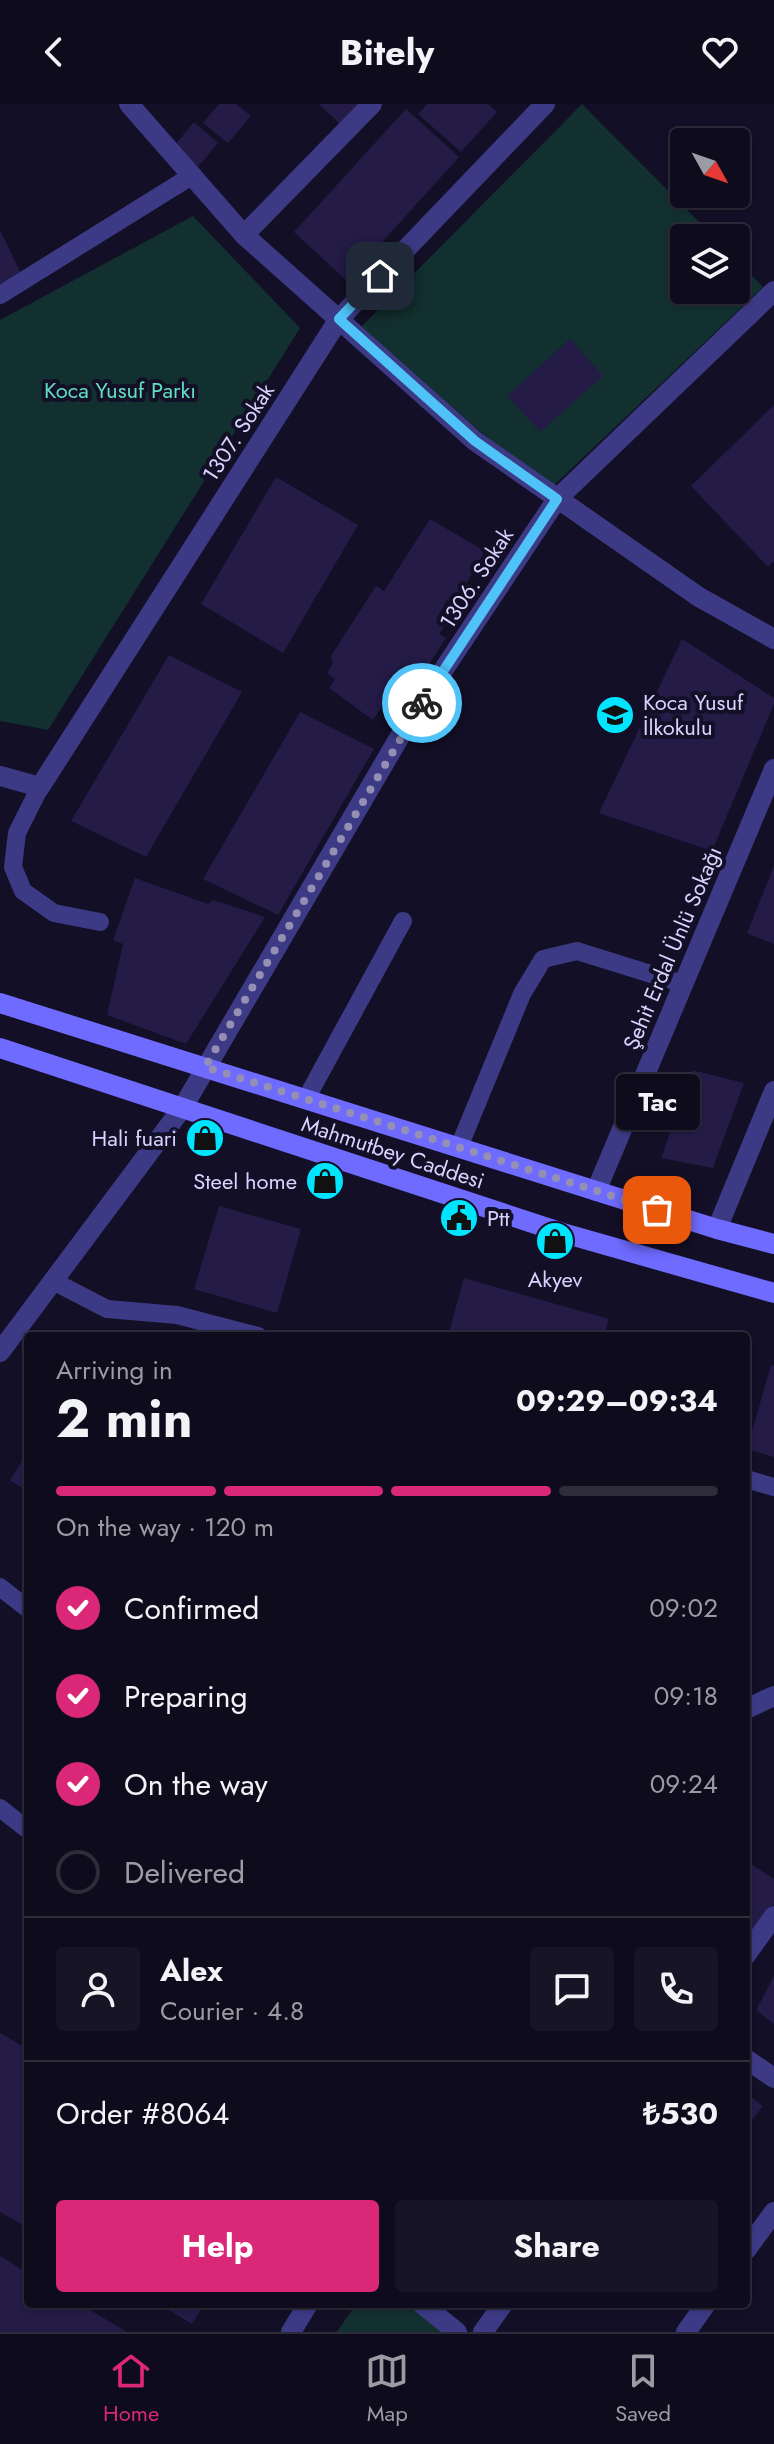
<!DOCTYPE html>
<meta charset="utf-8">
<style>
:root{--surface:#0e0b1c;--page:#171425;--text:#f1f3f6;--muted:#9b9ba3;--line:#2e2b3b;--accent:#db2777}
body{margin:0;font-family:Jost,sans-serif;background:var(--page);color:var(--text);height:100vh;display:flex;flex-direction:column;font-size:30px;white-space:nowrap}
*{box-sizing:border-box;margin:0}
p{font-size:26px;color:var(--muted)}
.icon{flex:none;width:44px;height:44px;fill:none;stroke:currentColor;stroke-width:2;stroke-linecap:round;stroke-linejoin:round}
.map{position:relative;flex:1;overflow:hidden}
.side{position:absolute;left:24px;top:1228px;width:726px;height:976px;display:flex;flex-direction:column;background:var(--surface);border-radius:8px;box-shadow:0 2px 6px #0004,0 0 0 2px var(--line)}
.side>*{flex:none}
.needle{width:52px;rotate:130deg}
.tools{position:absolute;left:670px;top:24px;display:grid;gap:16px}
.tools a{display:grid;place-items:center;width:80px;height:80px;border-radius:8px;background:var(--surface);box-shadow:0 2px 6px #0004,0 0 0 2px var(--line);font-size:40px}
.pin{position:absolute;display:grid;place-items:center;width:68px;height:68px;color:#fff;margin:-34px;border-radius:16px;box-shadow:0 4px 12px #0006}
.courier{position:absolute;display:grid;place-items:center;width:80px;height:80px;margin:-40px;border:6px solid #4fc3f7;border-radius:50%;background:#fff;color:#222;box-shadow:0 2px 10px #0007}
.bubble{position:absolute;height:56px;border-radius:8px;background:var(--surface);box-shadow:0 2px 6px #0004,0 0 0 2px var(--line);font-size:26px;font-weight:700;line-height:56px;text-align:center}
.head em{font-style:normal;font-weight:700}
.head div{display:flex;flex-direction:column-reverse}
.head{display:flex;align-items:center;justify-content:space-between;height:136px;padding:0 32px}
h1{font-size:52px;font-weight:700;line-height:60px}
.bar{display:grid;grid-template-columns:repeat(4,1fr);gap:12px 8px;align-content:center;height:96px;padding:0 32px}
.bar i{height:10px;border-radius:6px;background:var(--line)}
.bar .selected{background:var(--accent)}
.bar p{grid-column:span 4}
.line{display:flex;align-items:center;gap:20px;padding:0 32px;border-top:2px solid var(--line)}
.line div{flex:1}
.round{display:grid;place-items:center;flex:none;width:84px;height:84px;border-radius:8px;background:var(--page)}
ol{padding:0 32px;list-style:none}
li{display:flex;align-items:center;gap:24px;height:88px}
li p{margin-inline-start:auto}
li .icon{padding:8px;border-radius:50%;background:var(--accent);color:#fff;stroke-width:4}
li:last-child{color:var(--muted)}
li i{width:44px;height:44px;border:4px solid var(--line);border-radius:50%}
.button{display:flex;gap:16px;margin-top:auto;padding:16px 32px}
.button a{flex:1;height:92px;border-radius:8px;background:var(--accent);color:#fff;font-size:32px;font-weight:700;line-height:92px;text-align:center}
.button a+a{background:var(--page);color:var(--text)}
header{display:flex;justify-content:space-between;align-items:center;height:104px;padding:0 32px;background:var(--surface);font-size:36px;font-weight:700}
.dock{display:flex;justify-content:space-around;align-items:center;height:112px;border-top:2px solid var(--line);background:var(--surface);font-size:22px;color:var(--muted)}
.dock a{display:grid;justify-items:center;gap:4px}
.dock .selected{color:var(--accent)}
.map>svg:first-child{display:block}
.green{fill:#12302f}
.building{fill:#241b47}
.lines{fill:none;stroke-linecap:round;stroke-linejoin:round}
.service{stroke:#3d3a85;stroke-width:18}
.minor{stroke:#3d3a85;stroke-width:20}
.secondary{stroke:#6f6bff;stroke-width:20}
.done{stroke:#948fb3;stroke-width:8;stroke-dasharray:0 14.4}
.route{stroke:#4fc3f7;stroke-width:10}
.labels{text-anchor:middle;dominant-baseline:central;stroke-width:8;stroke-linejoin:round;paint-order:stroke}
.park-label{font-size:22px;fill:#5fe0c0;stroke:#130f26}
.street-label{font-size:22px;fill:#d9d4ff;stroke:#130f26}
.poi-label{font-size:22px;fill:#d9d4ff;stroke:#130f26;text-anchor:start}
</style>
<header><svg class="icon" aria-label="back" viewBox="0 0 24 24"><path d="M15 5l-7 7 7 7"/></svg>Bitely<svg class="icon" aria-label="heart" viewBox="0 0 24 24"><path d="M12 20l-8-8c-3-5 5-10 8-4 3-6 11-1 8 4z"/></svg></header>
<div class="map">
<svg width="774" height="2228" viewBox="0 0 774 2228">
<rect width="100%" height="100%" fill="#130f26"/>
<g class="green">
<polygon points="582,0 715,134 684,134 684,186 736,186 736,155 763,183 550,385 358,226"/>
<polygon points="193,112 300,224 48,626 0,617 0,216"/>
<polygon points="356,2200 408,2200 443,2228 337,2228"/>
</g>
<g class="building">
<polygon points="219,0 236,0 251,12 228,39 203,19"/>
<polygon points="319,0 364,0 342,22"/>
<polygon points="427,0 488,0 497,8 461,48 418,10"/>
<polygon points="406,5 459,53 347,177 294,128"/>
<polygon points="194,18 218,39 197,64 173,43"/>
<polygon points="0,126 21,170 0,180"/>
<polygon points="570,235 603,272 540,328 507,292"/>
<polygon points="774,301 774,457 768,463 691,382"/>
<polygon points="276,373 358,421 283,549 201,500"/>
<polygon points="430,415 485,447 455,499 447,496 439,510 448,516 439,530 446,534 404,599 395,597 387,609 383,601 373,616 329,584 335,575 327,569 333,559 331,552 376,482 384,487"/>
<polygon points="682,535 774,594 774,600 712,747 599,709"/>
<polygon points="169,551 242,588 146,753 71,717"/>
<polygon points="300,608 374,645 278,811 203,775"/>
<polygon points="774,762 774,840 747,829"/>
<polygon points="135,774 208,800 213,796 265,813 186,940 107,911 123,840 113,836"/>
<polygon points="692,966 744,979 713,1064 661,1054"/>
<polygon points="219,1102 301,1125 277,1209 194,1185"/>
<polygon points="464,1174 609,1215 604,1232 448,1232"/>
<polygon points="771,1261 774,1262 774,1353 747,1345"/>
<polygon points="28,1347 28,1388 10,1376"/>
<polygon points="748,1758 774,1775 774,1800 746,1838"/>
<polygon points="774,1872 774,1920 756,1906"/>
<polygon points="0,1929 28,1945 28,2124 0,2108"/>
<polygon points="746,1989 763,2002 746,2024"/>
<polygon points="0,2152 28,2169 28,2200 80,2200 127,2228 0,2228"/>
<polygon points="159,2200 204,2200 192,2220"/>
</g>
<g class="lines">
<g class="service">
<polyline points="0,191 193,71"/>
<polyline points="40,683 17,729 13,763 23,787 54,809 100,818"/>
<polyline points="306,995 403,817"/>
<polyline points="459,1043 522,890 543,855 577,847 683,880"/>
<polyline points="53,1177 107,1205 177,1211 258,1232"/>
<polyline points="746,1375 774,1383"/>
<polyline points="0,1483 28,1505"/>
<polyline points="0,1704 28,1726"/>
</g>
<g class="minor">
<polyline points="129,0 244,131 475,337 699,493 774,535"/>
<polyline points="244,131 372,0"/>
<polyline points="0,672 40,683 339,215 545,0"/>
<polyline points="596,1087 774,665"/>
<polyline points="717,1125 774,987"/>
<polyline points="0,1248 183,1003 406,622 557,395 774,187"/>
<polyline points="746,1605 774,1592"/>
<polyline points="746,1851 774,1812"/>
<polyline points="746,1955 774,1974"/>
<polyline points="746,2146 774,2108"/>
<polyline points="422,2200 457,2228"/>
<polyline points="291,2228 308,2200"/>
<polyline points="483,2228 503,2200"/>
<polyline points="686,2228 706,2200"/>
</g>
<g class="secondary">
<polyline points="0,899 717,1125 774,1140"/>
<polyline points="0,944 563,1129 774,1189"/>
</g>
</g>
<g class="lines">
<polyline class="done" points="422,599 205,963 657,1106"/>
<polyline class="route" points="380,172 339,215 475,337 557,395 422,599"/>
</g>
<defs>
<g id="school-disc" transform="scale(2)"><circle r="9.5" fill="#00e5ff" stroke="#130f26"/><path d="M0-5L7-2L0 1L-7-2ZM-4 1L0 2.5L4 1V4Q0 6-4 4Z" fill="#111"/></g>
<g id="shop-disc" transform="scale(2)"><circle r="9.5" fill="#00e5ff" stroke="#130f26"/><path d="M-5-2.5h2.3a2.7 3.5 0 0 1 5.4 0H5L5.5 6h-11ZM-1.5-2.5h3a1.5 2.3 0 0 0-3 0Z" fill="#111"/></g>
<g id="civic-disc" transform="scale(2)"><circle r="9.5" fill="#00e5ff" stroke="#130f26"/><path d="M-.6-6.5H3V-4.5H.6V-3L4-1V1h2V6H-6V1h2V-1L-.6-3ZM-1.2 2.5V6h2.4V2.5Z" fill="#111"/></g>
</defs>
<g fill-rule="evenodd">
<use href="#school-disc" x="615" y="611"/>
<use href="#shop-disc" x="205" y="1034"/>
<use href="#shop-disc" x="325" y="1077"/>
<use href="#civic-disc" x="459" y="1114"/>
<use href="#shop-disc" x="555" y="1137"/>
</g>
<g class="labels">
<g class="park-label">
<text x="120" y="286">Koca Yusuf Parkı</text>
</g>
<g class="street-label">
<text transform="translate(238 328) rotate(-57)">1307. Sokak</text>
<text transform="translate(476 474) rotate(-57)">1306. Sokak</text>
<text transform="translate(672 844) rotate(-67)">Şehit Erdal Ünlü Sokağı</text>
<text transform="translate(393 1048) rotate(18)">Mahmutbey Caddesi</text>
</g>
<g class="poi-label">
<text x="643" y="598">Koca Yusuf<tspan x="643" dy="25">İlkokulu</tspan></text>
<text x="177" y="1034" text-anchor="end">Hali fuari</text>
<text x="297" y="1077" text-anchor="end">Steel home</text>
<text x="487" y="1114">Ptt</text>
<text x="555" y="1175" text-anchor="middle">Akyev</text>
</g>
</g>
</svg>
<div class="tools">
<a><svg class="needle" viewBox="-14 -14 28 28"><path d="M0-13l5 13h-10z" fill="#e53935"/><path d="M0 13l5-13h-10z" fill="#9b9ba3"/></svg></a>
<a><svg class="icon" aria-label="layers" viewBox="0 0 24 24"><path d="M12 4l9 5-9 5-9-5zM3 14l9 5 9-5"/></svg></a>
</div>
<div class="pin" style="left:657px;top:1106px;background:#ea580c"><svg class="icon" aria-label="bag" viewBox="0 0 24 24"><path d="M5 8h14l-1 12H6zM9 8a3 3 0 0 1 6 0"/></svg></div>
<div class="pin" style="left:380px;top:172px;background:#1f2937"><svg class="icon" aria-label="home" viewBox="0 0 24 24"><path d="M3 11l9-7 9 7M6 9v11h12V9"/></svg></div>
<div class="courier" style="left:422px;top:599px"><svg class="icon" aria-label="bike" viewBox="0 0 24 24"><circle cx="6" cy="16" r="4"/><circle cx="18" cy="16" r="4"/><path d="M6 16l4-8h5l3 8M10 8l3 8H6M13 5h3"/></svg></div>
<div class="bubble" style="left:616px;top:970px;width:84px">Tac</div>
<section class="side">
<div class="head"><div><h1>2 min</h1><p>Arriving in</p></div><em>09:29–09:34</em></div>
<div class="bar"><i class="selected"></i><i class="selected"></i><i class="selected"></i><i></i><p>On the way · 120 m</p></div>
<ol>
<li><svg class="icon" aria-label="check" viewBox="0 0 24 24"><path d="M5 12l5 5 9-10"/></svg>Confirmed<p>09:02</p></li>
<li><svg class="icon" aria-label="check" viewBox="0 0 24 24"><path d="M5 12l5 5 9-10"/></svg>Preparing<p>09:18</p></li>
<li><svg class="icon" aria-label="check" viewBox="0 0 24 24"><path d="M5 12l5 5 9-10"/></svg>On the way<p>09:24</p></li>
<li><i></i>Delivered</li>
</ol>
<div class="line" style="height:144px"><a class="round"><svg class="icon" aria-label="person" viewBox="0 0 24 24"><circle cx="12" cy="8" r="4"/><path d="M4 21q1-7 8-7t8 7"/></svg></a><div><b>Alex</b><p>Courier · 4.8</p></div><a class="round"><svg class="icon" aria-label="chat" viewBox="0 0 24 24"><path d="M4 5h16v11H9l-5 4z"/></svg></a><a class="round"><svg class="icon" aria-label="phone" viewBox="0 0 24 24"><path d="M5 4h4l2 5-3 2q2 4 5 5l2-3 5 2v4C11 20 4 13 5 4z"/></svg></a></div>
<div class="line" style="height:104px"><div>Order #8064</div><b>₺530</b></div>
<div class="button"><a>Help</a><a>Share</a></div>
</section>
</div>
<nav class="dock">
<a class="selected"><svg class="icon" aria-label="home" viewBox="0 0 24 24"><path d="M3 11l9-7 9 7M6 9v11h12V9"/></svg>Home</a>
<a><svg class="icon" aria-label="map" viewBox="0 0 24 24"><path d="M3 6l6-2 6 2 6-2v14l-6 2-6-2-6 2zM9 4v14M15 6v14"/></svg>Map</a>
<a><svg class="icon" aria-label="saved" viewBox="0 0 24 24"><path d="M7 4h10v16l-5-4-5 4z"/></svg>Saved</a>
</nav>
